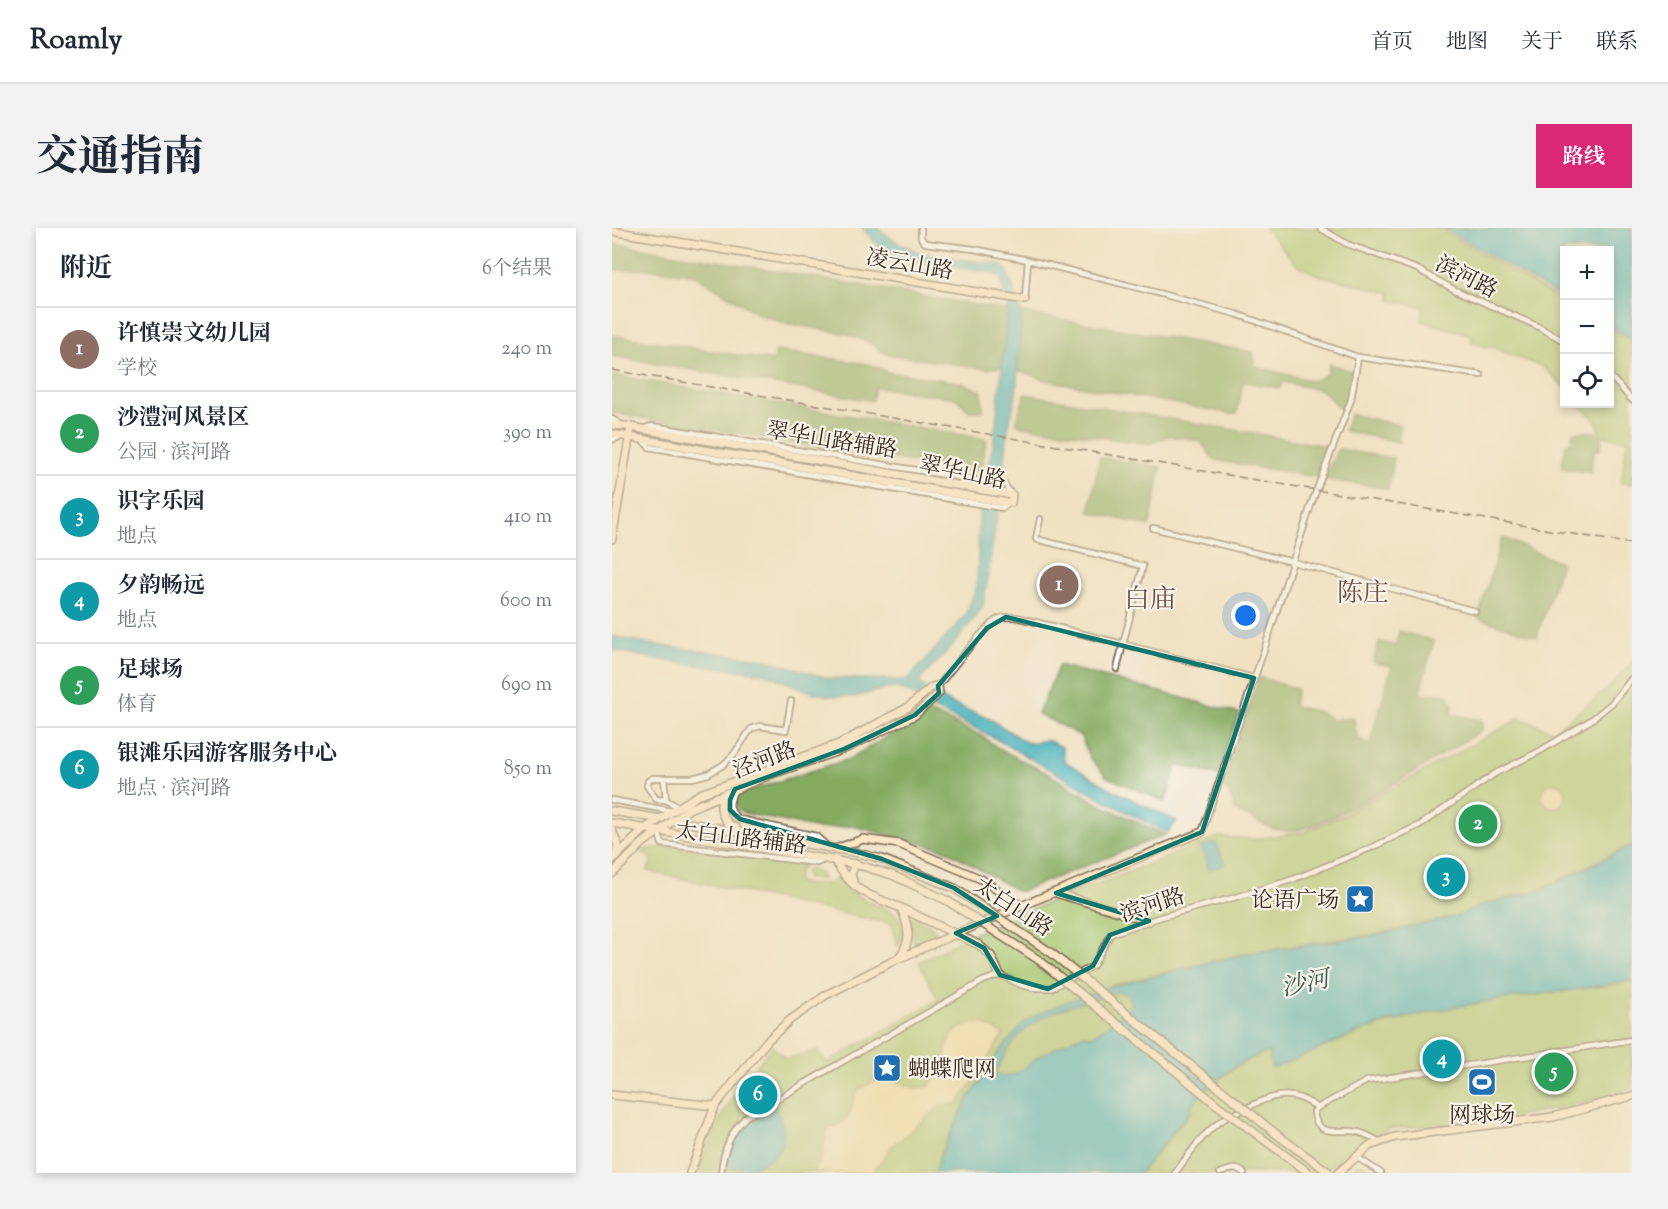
<!DOCTYPE html>
<html lang="zh">
<head>
<meta charset="utf-8">
<style>
  :root { --surface:#fff; --page:#f2f2f3; --text:#1f2937; --muted:#747a83; --line:#e0e1e3; --accent:#db2777 }
  body { margin:0; font-family:"Sorts Mill Goudy","Noto Serif SC",serif; background:var(--page); color:var(--text) }
  .controls { position:absolute; right:18px; top:18px; display:grid; overflow:hidden; border-radius:0px; box-shadow:0 3px 9px #0003 }
  .controls button { width:54px; height:54px; display:grid; place-items:center; padding:0; border:0; border-bottom:2px solid var(--line); background:var(--surface); color:var(--text); font:30px sans-serif }
  .you { position:absolute; left:634px; top:388px; width:21px; height:21px; margin:-15px; border:4px solid #fff; border-radius:50%; background:#1a73e8; box-shadow:0 0 0 9px #1a73e833 }
  .badge { display:grid; place-items:center; width:39px; height:39px; border-radius:50%; background:var(--accent); color:#fff; font-size:20px; font-weight:700 }
  .pin { position:absolute; translate:-50% -50%; border:3px solid #fff; box-shadow:0 2px 6px #0006 }
  .list { margin:0; padding:0; list-style:none }
  h2 { display:flex; justify-content:space-between; align-items:center; height:78px; margin:0; padding:0 24px; font-size:26px }
  h2 small { font-size:20px; font-weight:400; color:var(--muted) }
  .list li { display:grid; grid-template-columns:39px 1fr auto; gap:18px; align-items:center; box-sizing:border-box; height:84px; padding:0 24px; border-top:2px solid var(--line) }
  .list b { display:block; font-size:22px; white-space:nowrap }
  .list p { margin:0; font-size:20px; white-space:nowrap; color:var(--muted) }
  .list em { font-size:20px; font-style:normal; color:var(--muted) }
  .icon { flex:none; width:33px; height:33px; fill:none; stroke:currentColor; stroke-width:2; stroke-linecap:round; stroke-linejoin:round }
  .map { position:relative; flex:none; width:1020px; height:945px; overflow:hidden; border-radius:0px }
  header { display:flex; align-items:center; gap:36px; box-sizing:border-box; height:84px; padding:0 30px; background:var(--surface); border-bottom:2px solid var(--line) }
  header strong { font-size:28px }
  nav { display:flex; gap:33px; margin-inline-start:auto; font-size:21px }
  .intro { display:flex; align-items:center; justify-content:space-between; box-sizing:border-box; height:144px; padding:0 36px }
  h1 { margin:0; font-size:42px }
  .button { padding:15px 27px; border-radius:0px; background:var(--accent); color:#fff; font-size:21px; font-weight:700 }
  main { display:flex; gap:36px; padding:0 36px }
  aside { flex:1; background:var(--surface); border-radius:0px; box-shadow:0 3px 9px #0003 }
  .map>svg:first-child { display:block }
  .green { fill:#a5c46c; stroke:#707745; stroke-width:1.5 }
  .forest { fill:#84aa60; stroke:#606a3f; stroke-width:1.5 }
  .sand { fill:#eeda9e; stroke:#94825e; stroke-width:1.5 }
  .water { fill:#40afbb; stroke:#3e6c6c; stroke-width:1.5; fill-rule:evenodd }
  .lines { fill:none; stroke-linecap:round; stroke-linejoin:round }
  .street-casing { stroke:#7a6a58; stroke-width:8 }
  .secondary-casing { stroke:#7a6a58; stroke-width:10 }
  .street { stroke:#fff; stroke-width:4.5 }
  .secondary { stroke:#fde5c5; stroke-width:7 }
  .rail { stroke:#3b2a1e; stroke-width:1.5; stroke-dasharray:9 4.5; stroke-linecap:butt }
  .secondary-bridge-casing { stroke:#7a6a58; stroke-width:10; stroke-linecap:butt }
  .secondary-bridge { stroke:#fde5c5; stroke-width:7 }
  .marked { fill:none; stroke:#0f766e; stroke-width:4.5; stroke-linejoin:round }
  .labels { text-anchor:middle; stroke-width:4.5; stroke-linejoin:round; paint-order:stroke }
  .street-label { font-size:22px; fill:#3b2a1e; stroke:#f7f3e8 }
  .poi-label { font-size:22px; fill:#3b2a1e; stroke:#f7f3e8; text-anchor:end }
  .water-label { font-size:24px; font-style:italic; fill:#3d5955; stroke:#f7f3e8 }
  .quarter-label { font-size:26px; fill:#735249; stroke:#f7f3e8 }
</style>
</head>
<body>
<header>
<strong>Roamly</strong>
<nav><a>首页</a><a>地图</a><a>关于</a><a>联系</a></nav>
</header>
<div class="intro"><h1>交通指南</h1><a class="button">路线</a></div>
<main>
<aside>
<h2>附近<small>6个结果</small></h2>
<ul class="list">
<li><span class="badge" style="background:#8d6e63">1</span><div><b>许慎崇文幼儿园</b><p>学校</p></div><em>240 m</em></li>
<li><span class="badge" style="background:#2e9e5b">2</span><div><b>沙澧河风景区</b><p>公园 · 滨河路</p></div><em>390 m</em></li>
<li><span class="badge" style="background:#0f9aa8">3</span><div><b>识字乐园</b><p>地点</p></div><em>410 m</em></li>
<li><span class="badge" style="background:#0f9aa8">4</span><div><b>夕韵畅远</b><p>地点</p></div><em>600 m</em></li>
<li><span class="badge" style="background:#2e9e5b">5</span><div><b>足球场</b><p>体育</p></div><em>690 m</em></li>
<li><span class="badge" style="background:#0f9aa8">6</span><div><b>银滩乐园游客服务中心</b><p>地点 · 滨河路</p></div><em>850 m</em></li>
</ul>
</aside>
<div class="map">
<svg width="1020" height="945" viewBox="0 0 1020 945">
  <rect width="100%" height="100%" fill="#f7f3e8"/>
  <filter id="ink" filterUnits="userSpaceOnUse"><feTurbulence type="fractalNoise" baseFrequency=".0167" numOctaves="2"/><feDisplacementMap in="SourceGraphic" scale="12" xChannelSelector="R" yChannelSelector="G"/><feConvolveMatrix kernelMatrix="1 2 1 2 8 2 1 2 1" color-interpolation-filters="sRGB"/></filter>
  <filter id="wash" filterUnits="userSpaceOnUse"><feTurbulence type="fractalNoise" baseFrequency=".008" numOctaves="4" result="noise"/><feDisplacementMap in="SourceGraphic" scale="24" xChannelSelector="R" yChannelSelector="G"/><feGaussianBlur stdDeviation="1.35" result="paint"/><feColorMatrix in="noise" values="0 0 0 0 0 0 0 0 0 0 0 0 0 0 0 0 0 1.4 0 .05"/><feComposite in="paint" operator="in"/></filter>
  <g filter="url(#wash)">
    <rect width="100%" height="100%" fill="#f0e1c3"/>
    <g class="green">
      <path d="M653 0H826L952 74V159L931 139 882 120 859 115 860 107 810 93 812 79 778 72 779 65 706 47 686 38Z"/>
      <path d="M998 100 1020 113V256L1009 255 1015 212 987 207V197L968 176H998Z"/>
      <path d="M1020 434V616L929 661 877 675 844 688 765 706 634 725 494 759 431 784 413 794 385 826 354 874 328 926 323 945H86L97 911 121 869 160 818 174 831 205 823 215 835 326 772 307 734 359 707 408 686 606 609 642 611 692 604 732 587 908 490 941 503 997 460Z"/>
      <path d="M50 618 192 635 191 640H187L186 654 197 657 221 655 225 649C233 657 241 665 251 671 267 680 286 679 291 701 293 708 290 712 286 718L279 696 35 643 39 635 37 629 31 624 39 620H47Z"/>
      <path d="M199 640 204 645H209L210 651H195L193 644Z"/>
      <path d="M302 689 318 697 324 703 323 707 304 717 302 716 299 690Z"/>
      <path d="M1020 753V860L963 877 876 894 776 901 747 915 711 945H528L580 883V875C605 853 623 835 656 824L658 825 659 839H664C705 823 746 803 788 792 855 773 932 767 1001 757Z"/>
      <path d="M507 763 515 767 520 777 490 802 479 808 472 806 427 828 408 844 396 848 383 846C408 786 449 781 507 763Z"/>
      <path d="M745 937H751L764 945H738Z"/>
    </g>
    <g class="forest">
      <path d="M0 15 641 124 644 139 701 153 715 146 717 136 740 143 736 168 729 182 709 162 671 154 668 160 631 154 625 185 620 186 433 152C415 146 394 135 376 141L274 126 259 115 235 106 173 95 146 86 83 47 42 41 0 42Z"/>
      <path d="M0 107 162 133 164 123 257 136 276 144 347 154 370 163 371 183H357L344 170 263 159 260 173 0 128Z"/>
      <path d="M0 147 375 211 368 245 0 185Z"/>
      <path d="M413 166 716 218 705 249 602 232 588 213 558 208 537 216 410 198 404 195Z"/>
      <path d="M738 186 788 197 787 214 732 203Z"/>
      <path d="M961 204H984V209L990 210 988 222H982L978 245 949 240 954 216 959 215Z"/>
      <path d="M726 221 782 230 776 261 711 251Z"/>
      <path d="M488 229 549 239 538 298 477 284Z"/>
      <path d="M890 309 949 335 925 409 866 390Z"/>
      <path d="M787 403 822 413 808 463 812 466H835L841 476 840 486 870 492V502C834 524 710 606 674 603 656 602 639 589 623 582L616 563 610 559 647 449 685 461 681 478 708 484 720 492 742 490 745 508 757 518 780 438 761 435 767 413 783 418Z"/>
      <path d="M447 437 627 485 606 547 565 537 553 574 495 549 477 529 469 508 426 486Z"/>
      <path d="M317 484 370 508 386 520 433 544 489 577 553 607 407 664 334 622 241 598 207 601 132 585 126 582 123 572 127 566 237 531Z"/>
    </g>
    <g class="sand">
      <circle cx="942" cy="567" r="12"/>
      <path d="M361 795 372 796 392 806 346 876 330 877 279 919 260 945H202L210 927 214 902C240 894 237 884 246 862L268 850 278 851 302 860 316 859C321 852 326 846 329 838 340 814 330 806 361 795Z"/>
    </g>
    <g class="water">
      <path d="M250 0H267C297 31 347 30 387 36L395 42 410 86 404 167 396 202 392 242 371 379 342 416 309 451 308 456 338 475 378 491 410 512 417 515 435 512 450 519 452 533 501 562 565 593 555 605 490 571 375 506 322 481 298 465 285 460 272 461 243 469 216 468 199 464 154 446 46 432 0 422V408L44 417 152 431 216 450 295 452 353 388 365 358 367 285 382 211 396 83 389 53 387 48 381 45 292 32 269 21Z"/>
      <path d="M831 0H1020V111L998 97V22H952V71Z"/>
      <path d="M604 614 613 637 596 642 594 628 587 620Z"/>
      <path d="M1020 618V752L1002 756C931 766 858 773 788 791 745 801 705 823 664 839H659L658 825 656 824C623 834 604 852 580 875L579 882 528 945H323L329 926 354 875 386 826 413 794 431 784 459 772 495 760 583 738 634 726 766 707 845 688 878 675 930 662ZM506 763 515 767 520 777 490 802 479 808 472 806 427 828 408 844 396 848 383 846C407 786 450 781 506 763Z"/>
      <path d="M163 877C166 886 172 895 172 905 171 933 139 945 115 939L122 911 133 895Z"/>
    </g>
  </g>
  <g filter="url(#ink)">
    <g class="lines">
      <g class="street-casing">
        <g id="street">
          <path d="M309 0V10L313 15 362 21 416 32 523 59 624 86 746 129 869 147"/>
          <path d="M708 0 735 16 805 41 843 62 923 97 952 113"/>
          <path d="M413 72 416 32"/>
          <path d="M998 148 1020 172"/>
          <path d="M0 191 10 197"/>
          <path d="M33 200 41 198 393 257 400 267"/>
          <path d="M29 211 37 219 390 280 397 275"/>
          <path d="M0 212 11 208"/>
          <path d="M428 291 424 311 531 338 511 416 642 450"/>
          <path d="M541 300 681 334 863 383"/>
          <path d="M326 458C338 443 372 399 386 391 391 388 398 389 404 389L511 416 505 441"/>
          <path d="M52 550 54 572"/>
          <path d="M123 561C117 573 115 584 128 591L204 608 216 619"/>
          <path d="M0 572 60 583"/>
          <path d="M66 579 54 572 44 571 35 558 36 553 41 550H80L96 546 111 537 122 526 139 501 148 498 174 502 179 473"/>
          <path d="M46 602 50 616 205 635 212 632"/>
          <path d="M590 604 653 419 700 274 739 172 746 129"/>
          <path d="M768 914C759 909 751 904 740 903 724 902 704 909 702 884L705 880 755 853 1020 812"/>
          <path d="M743 928 769 945"/>
          <path d="M109 945C111 924 118 904 134 889L371 753 388 747 409 757 423 760H440L481 738 498 707 504 704 549 689 621 670 682 651 761 619 786 607 808 597 884 545 928 523 979 492 1000 475 1020 450"/>
          <path d="M563 945C576 928 589 908 606 895 612 890 620 887 627 884 654 869 679 858 705 880"/>
          <path d="M608 945C616 942 624 938 632 945"/>
        </g>
      </g>
      <g class="secondary-casing">
        <g id="secondary">
          <path d="M0 3 413 72"/>
          <path d="M0 197 13 198 400 267 399 275 391 274 0 206"/>
          <path d="M0 311 18 205"/>
          <path d="M112 566C105 579 110 594 124 600"/>
          <path d="M0 583 49 591"/>
          <path d="M60 592 246 625 270 631 342 660"/>
          <path d="M0 595 243 636 280 647 334 672"/>
          <path d="M0 602 6 617 3 628"/>
          <path d="M226 620 251 611 287 616 369 651 409 678"/>
          <path d="M0 632 34 600 88 566 227 516 295 480 320 459 326 458 327 465 303 487 232 521 160 546 77 581 31 615 0 646"/>
          <path d="M242 657 239 646 243 636"/>
          <path d="M444 665 537 693"/>
          <path d="M289 680 367 717 379 728 388 747"/>
          <path d="M288 730 409 678 590 604"/>
          <path d="M0 867 103 878"/>
          <path d="M78 945 103 878 155 813 178 792 214 767 285 731C301 715 297 699 289 680 257 667 240 664 222 631"/>
          <path d="M726 945 757 918 783 909 941 889 1020 868"/>
        </g>
      </g>
      <use href="#street" class="street"/>
      <use href="#secondary" class="secondary"/>
      <path class="rail" d="M0 142 1020 316"/>
      <g class="secondary-bridge-casing">
        <g id="secondary-bridge">
          <path d="M342 660 438 724 668 909 718 945"/>
          <path d="M334 672 427 732 604 876 697 945"/>
        </g>
      </g>
      <use href="#secondary-bridge" class="secondary-bridge"/>
    </g>
  </g>
  <path d="M0 0H1020V945H0ZM394 389 642 450 590 604 444 665 537 693 498 707 481 738 436 761 388 747 372 720 344 705 385 688 342 660 270 631 128 591 118 582V572L123 561 232 521 303 487 327 465 326 458 375 400Z" fill="#f0e1c3" fill-opacity=".55" fill-rule="evenodd"/>
  <path class="marked" d="M394 389 642 450 590 604 444 665 537 693 498 707 481 738 436 761 388 747 372 720 344 705 385 688 342 660 270 631 128 591 118 582V572L123 561 232 521 303 487 327 465 326 458 375 400Z"/>
  <defs>
    <g id="sight-square" transform="scale(1.5)"><rect x="-9" y="-9" width="18" height="18" rx="4" fill="#1f6fb2" stroke="#f7f3e8"/><path d="M0-6L1.8-2.2L6-1.7L2.9 1.2L3.7 5.4L0 3.3L-3.7 5.4L-2.9 1.2L-6-1.7L-1.8-2.2Z" fill="#fff"/></g>
    <g id="stadium-square" transform="scale(1.5)"><rect x="-9" y="-9" width="18" height="18" rx="4" fill="#1f6fb2" stroke="#f7f3e8"/><path d="M0-5a6.5 5 0 1 0 0 10a6.5 5 0 1 0 0-10ZM-3.5-1.8h7v3.6h-7Z" fill="#fff"/></g>
  </defs>
  <g fill-rule="evenodd">
    <use href="#sight-square" x="748" y="671"/>
    <use href="#sight-square" x="275" y="840"/>
    <use href="#stadium-square" x="870" y="854"/>
  </g>
  <g class="labels">
    <g class="street-label">
      <text transform="translate(298 35) rotate(10)" y="8">凌云山路</text>
      <text transform="translate(855 48) rotate(27)" y="8">滨河路</text>
      <text transform="translate(220 211) rotate(9)" y="8">翠华山路辅路</text>
      <text transform="translate(351 243) rotate(12)" y="8">翠华山路</text>
      <text transform="translate(152 531) rotate(-21)" y="8">泾河路</text>
      <text transform="translate(129 609) rotate(7)" y="8">太白山路辅路</text>
      <text transform="translate(540 676) rotate(-18)" y="8">滨河路</text>
      <text transform="translate(402 678) rotate(33)" y="8">太白山路</text>
    </g>
    <g class="poi-label">
      <text x="727" y="679">论语广场</text>
      <text x="296" y="848" text-anchor="start">蝴蝶爬网</text>
      <text x="870" y="894" text-anchor="middle">网球场</text>
    </g>
    <g class="water-label">
      <text transform="translate(693 755) rotate(-12)" y="8">沙河</text>
    </g>
    <g class="quarter-label">
      <text x="751" y="373">陈庄</text>
      <text x="538" y="379">白庙</text>
    </g>
  </g>
</svg>
<div class="controls">
<button>+</button>
<button>−</button>
<button><svg class="icon" aria-label="locate" viewBox="0 0 24 24"><circle cx="12" cy="12" r="6"/><path d="M12 2v4M12 18v4M2 12h4M18 12h4"/></svg></button>
</div>
<div class="you"></div>
<div class="pin badge" style="left:447px;top:357px;background:#8d6e63">1</div>
<div class="pin badge" style="left:866px;top:596px;background:#2e9e5b">2</div>
<div class="pin badge" style="left:834px;top:649px;background:#0f9aa8">3</div>
<div class="pin badge" style="left:830px;top:831px;background:#0f9aa8">4</div>
<div class="pin badge" style="left:942px;top:844px;background:#2e9e5b">5</div>
<div class="pin badge" style="left:146px;top:867px;background:#0f9aa8">6</div>
</div>
</main>
</body>
</html>
